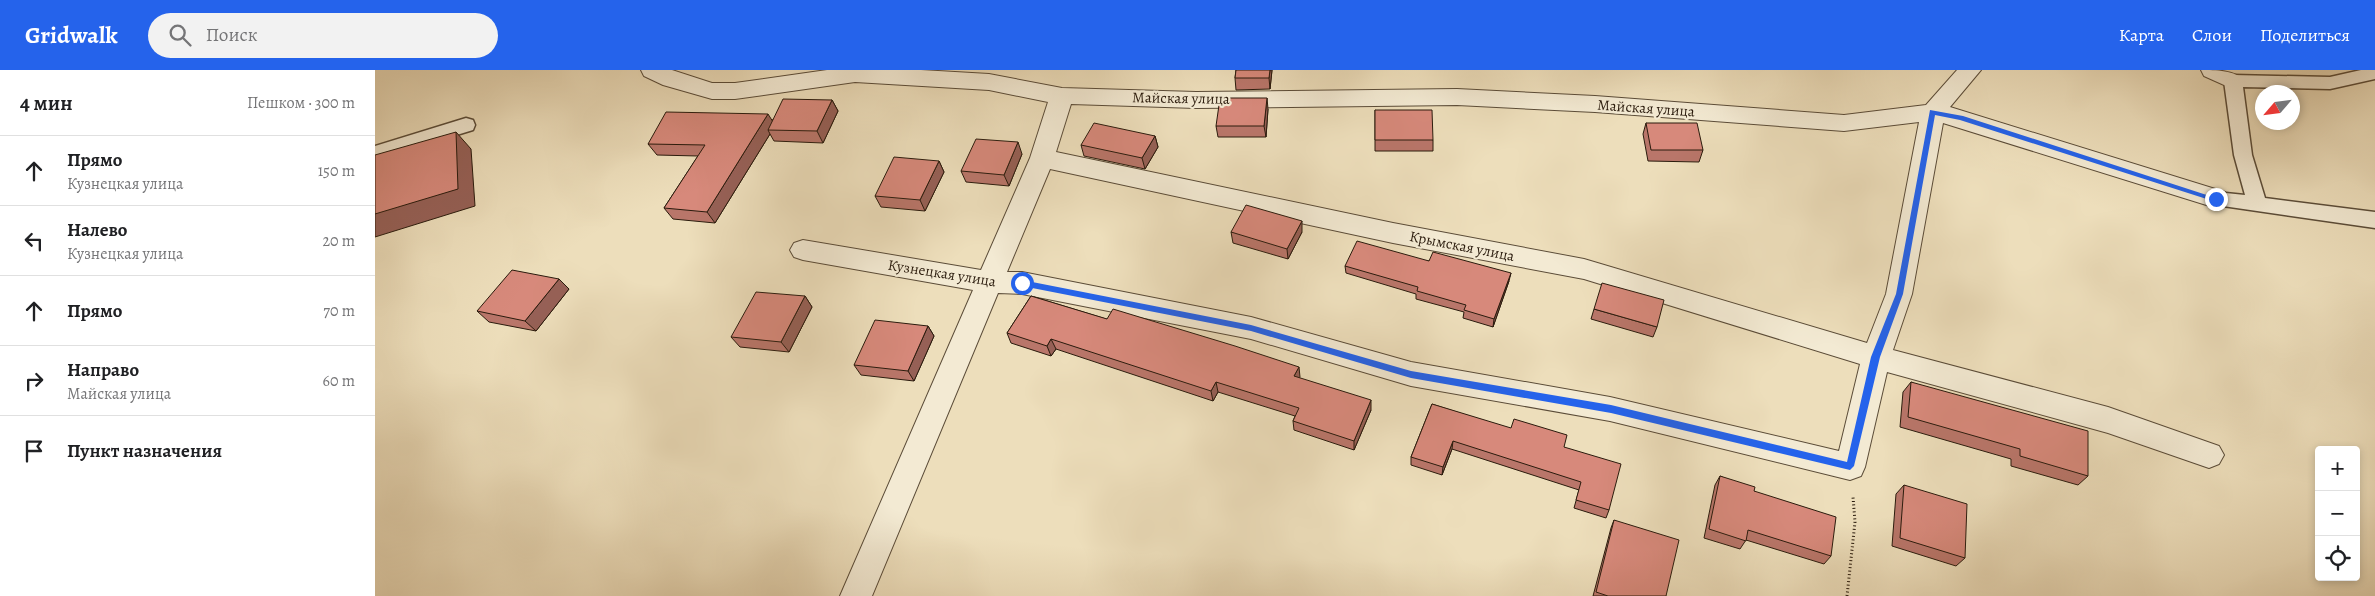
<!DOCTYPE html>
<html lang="ru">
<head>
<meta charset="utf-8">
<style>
  :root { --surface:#fff; --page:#f2f2f2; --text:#202124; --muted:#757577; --line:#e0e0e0; --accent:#2563eb }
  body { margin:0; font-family:Alegreya,serif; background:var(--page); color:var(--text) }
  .controls { position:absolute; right:15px; bottom:15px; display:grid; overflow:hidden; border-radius:5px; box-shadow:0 2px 8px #0003 }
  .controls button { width:45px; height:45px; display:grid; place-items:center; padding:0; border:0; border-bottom:1px solid var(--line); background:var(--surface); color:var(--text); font:25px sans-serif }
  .compass { position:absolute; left:1880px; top:15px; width:45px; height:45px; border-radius:50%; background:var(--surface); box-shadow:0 2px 8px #0003; rotate:242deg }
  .stop { position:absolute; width:15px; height:15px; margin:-11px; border:4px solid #2563eb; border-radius:50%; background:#fff }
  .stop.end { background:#2563eb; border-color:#fff; box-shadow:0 1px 5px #0008 }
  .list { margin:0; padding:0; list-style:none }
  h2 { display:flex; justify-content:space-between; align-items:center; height:65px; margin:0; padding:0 20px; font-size:21px }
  h2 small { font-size:16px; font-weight:400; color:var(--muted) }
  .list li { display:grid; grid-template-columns:32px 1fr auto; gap:15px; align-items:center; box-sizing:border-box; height:70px; padding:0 20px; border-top:1px solid var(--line) }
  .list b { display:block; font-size:19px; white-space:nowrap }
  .list p { margin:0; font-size:16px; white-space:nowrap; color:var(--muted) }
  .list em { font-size:16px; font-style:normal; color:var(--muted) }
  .icon { flex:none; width:28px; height:28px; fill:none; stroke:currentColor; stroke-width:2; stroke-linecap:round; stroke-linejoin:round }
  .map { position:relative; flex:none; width:2000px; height:526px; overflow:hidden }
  header { display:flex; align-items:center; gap:30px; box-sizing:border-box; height:70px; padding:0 25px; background:var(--accent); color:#fff }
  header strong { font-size:24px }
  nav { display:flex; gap:28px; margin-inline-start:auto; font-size:18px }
  .search { width:350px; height:45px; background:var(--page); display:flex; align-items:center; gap:12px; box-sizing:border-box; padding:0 18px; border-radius:28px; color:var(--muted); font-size:19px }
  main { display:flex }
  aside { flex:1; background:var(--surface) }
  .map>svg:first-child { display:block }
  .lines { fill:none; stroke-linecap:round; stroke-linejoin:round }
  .lane-casing { stroke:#5b4c38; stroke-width:3 }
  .street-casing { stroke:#5b4c38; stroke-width:2 }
  .path { stroke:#2a1b0d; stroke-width:3; stroke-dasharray:1 2.5; stroke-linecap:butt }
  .lane { fill:#f3ead3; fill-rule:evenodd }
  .street { fill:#f3ead3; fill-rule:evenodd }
  .wall { fill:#b9766a; stroke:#2a1b0d }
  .shaded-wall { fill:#966056; stroke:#2a1b0d }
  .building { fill:#d7897b; stroke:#2a1b0d }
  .route { fill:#2563eb }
  .labels { text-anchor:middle; stroke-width:4.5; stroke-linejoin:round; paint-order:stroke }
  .street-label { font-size:15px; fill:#2a1b0d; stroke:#f3ead3 }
</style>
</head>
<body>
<header>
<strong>Gridwalk</strong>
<div class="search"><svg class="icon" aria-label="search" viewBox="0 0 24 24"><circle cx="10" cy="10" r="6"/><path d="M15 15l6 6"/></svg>Поиск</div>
<nav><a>Карта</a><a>Слои</a><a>Поделиться</a></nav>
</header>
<main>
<aside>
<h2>4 мин<small>Пешком · 300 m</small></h2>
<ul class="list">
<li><svg class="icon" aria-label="ahead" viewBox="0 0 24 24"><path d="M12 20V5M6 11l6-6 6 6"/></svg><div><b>Прямо</b><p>Кузнецкая улица</p></div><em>150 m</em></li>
<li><svg class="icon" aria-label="left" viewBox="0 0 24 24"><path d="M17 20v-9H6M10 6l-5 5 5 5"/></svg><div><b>Налево</b><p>Кузнецкая улица</p></div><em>20 m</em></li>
<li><svg class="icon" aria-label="ahead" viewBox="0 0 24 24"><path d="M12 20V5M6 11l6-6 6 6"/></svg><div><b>Прямо</b></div><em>70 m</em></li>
<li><svg class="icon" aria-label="right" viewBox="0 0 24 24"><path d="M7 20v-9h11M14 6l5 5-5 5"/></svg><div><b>Направо</b><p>Майская улица</p></div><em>60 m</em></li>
<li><svg class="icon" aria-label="arrive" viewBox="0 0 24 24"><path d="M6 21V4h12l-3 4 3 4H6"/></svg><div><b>Пункт назначения</b></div></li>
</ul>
</aside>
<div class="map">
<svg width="2000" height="526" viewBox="0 0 2000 526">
  <rect width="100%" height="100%" fill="#eddebb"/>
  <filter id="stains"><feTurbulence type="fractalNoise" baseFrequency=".004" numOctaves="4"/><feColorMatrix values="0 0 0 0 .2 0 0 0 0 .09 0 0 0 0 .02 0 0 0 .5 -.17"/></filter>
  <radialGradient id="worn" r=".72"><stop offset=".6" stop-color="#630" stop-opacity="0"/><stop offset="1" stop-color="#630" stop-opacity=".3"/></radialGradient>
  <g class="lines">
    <g class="lane-casing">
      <g id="lane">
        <path d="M1986 0H2000V9L1955 19 1868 17 1877 85 1890 128 2000 142V158L1834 134 1831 129 1834 124 1841 122 1870 125 1859 85 1849 11 1852 7 1858 5 1955 7Z"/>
        <path d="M91 48 98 50 100 55 98 60 0 90V76Z"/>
      </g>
    </g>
    <g class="street-casing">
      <g id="street">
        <path d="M266 0H297L337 13H360L452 0H546L614 4 687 18 821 22 1082 19 1220 26 1469 45 1551 35 1582 0H1606L1575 37 1850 122 1854 129 1850 136 1841 138 1568 53 1537 224 1518 280 1733 337 1844 376 1849 385 1844 394 1834 398 1733 363 1512 302 1490 397 1486 406 1475 410 1235 351 1036 316 876 269 647 224 623 223 497 526H465L598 220 428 190 419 187 415 180 419 173 428 170 606 200 655 88 673 32 614 20 480 12 360 29H337L288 15 269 6ZM696 34 821 38 1082 35 1220 42 1469 61 1544 52 1511 224 1492 273 1209 189 1018 153 681 82ZM675 99 1018 173 1209 209 1485 294 1464 381 1235 327 1036 292 876 247 647 202H632Z"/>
        <path d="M1826 0C1841 0 1860 0 1870 11L1866 17 1858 19 1829 6Z"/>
      </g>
    </g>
    <path class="path" d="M1472 526 1480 452 1478 427"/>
    <use href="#lane" class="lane"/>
    <use href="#street" class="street"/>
  </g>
  <g class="wall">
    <path d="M861 0H897L895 19 861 20 860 8Z"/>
    <path d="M457 30 463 41 448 73 399 71 395 64 340 153 298 149 289 138 323 86 282 85 273 74 397 50Z"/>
    <path d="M893 39 891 67H843L841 56Z"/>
    <path d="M1000 40 1058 70V81H1000Z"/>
    <path d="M1271 53 1328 80 1324 92 1273 91 1268 64Z"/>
    <path d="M780 66 783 77 770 99 709 86 706 75Z"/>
    <path d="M647 84 634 116 591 112 586 101Z"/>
    <path d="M564 91 569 102 550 141 506 137 500 126Z"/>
    <path d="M856 162H927L913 189 858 173Z"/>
    <path d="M1054 191 1134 211 1118 257 1088 248 1089 242 1041 229V224L971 203 970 196Z"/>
    <path d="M184 209 194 219 161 261 114 252 102 241Z"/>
    <path d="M430 226 437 237 414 282 365 277 356 267Z"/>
    <path d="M656 226 924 308 996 340 979 380 919 360 918 351 920 346 843 322 838 331 681 279 676 286 636 273 632 263Z"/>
    <path d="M1219 239 1282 257 1278 267 1216 249Z"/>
    <path d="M553 256 559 266 539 311 486 305 479 295Z"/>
    <path d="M1536 312 1713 406 1703 415 1636 396V389L1525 357 1528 322Z"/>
    <path d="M1057 334 1189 377 1234 440 1231 448 1199 438 1204 420 1077 379 1067 405 1036 395V387Z"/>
    <path d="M1345 406 1379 421 1456 486 1449 494 1371 470 1365 479 1329 468 1340 415Z"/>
    <path d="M1529 415 1590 488 1581 496 1517 476 1521 424Z"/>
    <path d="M1239 450 1291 526H1218L1236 458Z"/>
  </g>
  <g class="shaded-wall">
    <path d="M895 0H897L895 19 894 8Z"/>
    <path d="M892 28 893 39 891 67 889 56Z"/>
    <path d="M457 30 463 41 448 73 442 61Z"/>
    <path d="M393 44 400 55 393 60 395 64 340 153 332 142Z"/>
    <path d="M81 62 96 79 100 136 0 167V144Z"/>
    <path d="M780 66 783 77 770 99 767 88Z"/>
    <path d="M643 72 647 84 634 116 629 105Z"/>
    <path d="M564 91 569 102 550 141 545 130Z"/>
    <path d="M927 151V162L913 189 912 179Z"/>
    <path d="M1136 203 1134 211 1118 257 1119 249Z"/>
    <path d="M184 209 194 219 161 261 150 251Z"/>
    <path d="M430 226 437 237 414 282 406 272Z"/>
    <path d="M553 256 559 266 539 311 533 301Z"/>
    <path d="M676 269 681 279 676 286 672 276Z"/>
    <path d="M924 297 925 307 920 316 919 306Z"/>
    <path d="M841 312 843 322 838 331 836 321Z"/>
    <path d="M996 330V340L979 380V371Z"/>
    <path d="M1078 371 1077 379 1067 405 1068 397Z"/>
  </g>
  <g class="building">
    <path d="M861 0H895L894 8H860Z"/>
    <path d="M845 28H892L889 56H841Z"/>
    <path d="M408 29 457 30 442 61 393 60Z"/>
    <path d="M1000 40H1057L1058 70H1000Z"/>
    <path d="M291 42 393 44 332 142 289 138 330 75 273 74Z"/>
    <path d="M719 53 780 66 767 88 706 75Z"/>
    <path d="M1271 53H1322L1328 80H1276Z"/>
    <path d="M81 62 83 119 0 144V85Z"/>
    <path d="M601 69 643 72 629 105 586 101Z"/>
    <path d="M519 87 564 91 545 130 500 126Z"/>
    <path d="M871 135 927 151 912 179 856 162Z"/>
    <path d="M982 171 1054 191 1058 182 1136 203 1119 249 1089 240 1091 235 1042 221 1043 217 970 196Z"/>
    <path d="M137 200 184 209 150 251 102 241Z"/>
    <path d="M1227 213 1289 230 1282 257 1219 239Z"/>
    <path d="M381 222 430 226 406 272 356 267Z"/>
    <path d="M656 226 732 249 738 239 860 276 924 297 919 306 996 330 979 371 918 351 924 338 841 312 836 321 676 269 672 276 632 263Z"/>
    <path d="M500 250 553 256 533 301 479 295Z"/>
    <path d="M1536 312 1713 361V406L1645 386V379L1533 347Z"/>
    <path d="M1057 334 1136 358 1139 349 1192 365 1189 377 1246 394 1234 440 1201 430 1206 412 1078 371 1068 397 1036 387Z"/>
    <path d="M1345 406 1380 417 1379 421 1461 447 1456 486 1373 460 1371 471 1334 459Z"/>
    <path d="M1529 415 1592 434 1590 488 1525 468Z"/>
    <path d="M1239 450 1304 470 1291 526H1233L1221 522Z"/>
  </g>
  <path class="route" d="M1555 40 1588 46 1844 129 1841 132 1585 50 1560 45 1528 224 1505 287 1479 396 1475 400 1236 343 1036 308 876 261 647 216 643 213 647 210 876 255 1036 301 1236 335 1472 392 1496 287 1521 224Z"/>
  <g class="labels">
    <g class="street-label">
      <text transform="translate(806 28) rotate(1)" y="5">Майская улица</text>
      <text transform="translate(1271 38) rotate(4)" y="5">Майская улица</text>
      <text transform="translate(1087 176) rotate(11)" y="5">Крымская улица</text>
      <text transform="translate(567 203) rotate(9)" y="5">Кузнецкая улица</text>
    </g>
  </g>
  <rect width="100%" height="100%" filter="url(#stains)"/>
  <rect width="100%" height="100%" fill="url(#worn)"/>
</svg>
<div class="controls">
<button>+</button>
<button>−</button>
<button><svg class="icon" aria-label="locate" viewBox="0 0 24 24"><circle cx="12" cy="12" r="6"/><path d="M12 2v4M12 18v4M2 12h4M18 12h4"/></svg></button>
</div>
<svg class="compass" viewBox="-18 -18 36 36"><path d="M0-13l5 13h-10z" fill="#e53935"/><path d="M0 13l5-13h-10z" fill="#757577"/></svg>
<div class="stop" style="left:647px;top:213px"></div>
<div class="stop end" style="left:1841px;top:129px"></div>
</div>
</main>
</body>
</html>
